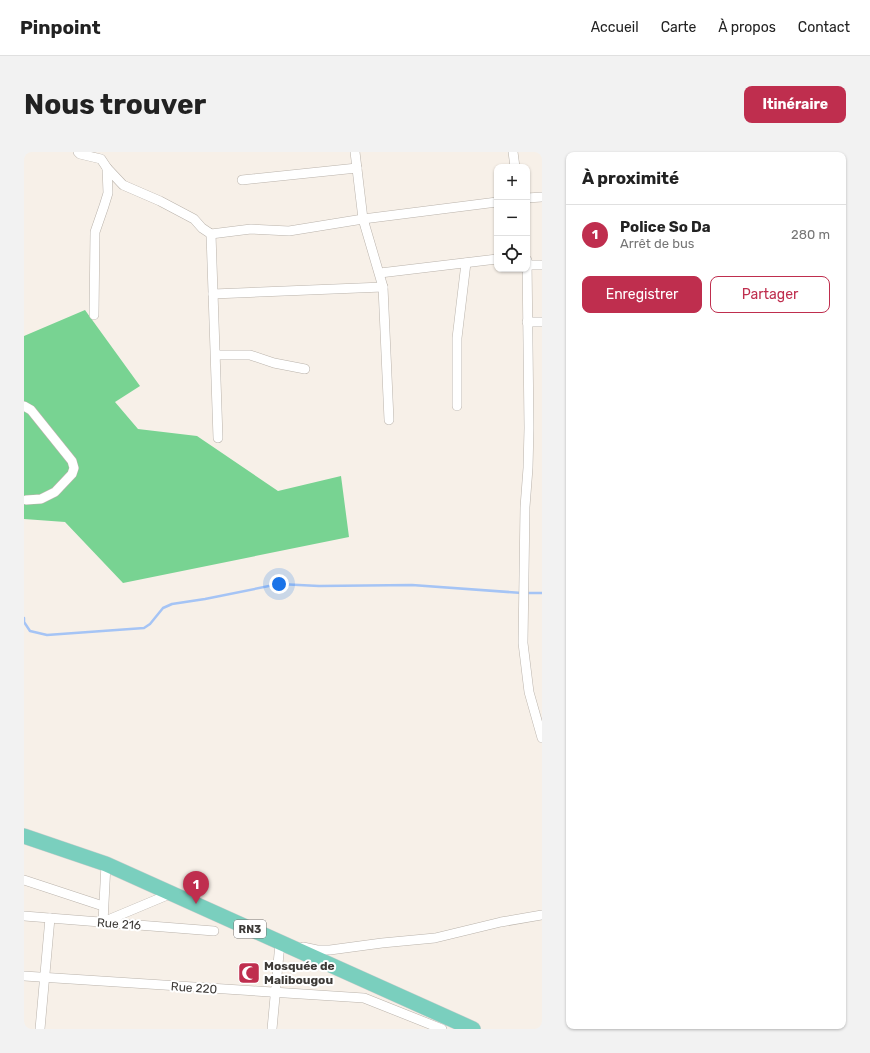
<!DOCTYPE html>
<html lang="fr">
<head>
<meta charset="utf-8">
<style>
  :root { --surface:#fff; --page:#f2f2f2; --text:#222; --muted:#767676; --line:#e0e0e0; --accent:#bf2e4e }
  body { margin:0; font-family:Rubik,sans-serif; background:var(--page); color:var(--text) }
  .controls { position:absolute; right:12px; top:12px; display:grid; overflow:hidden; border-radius:8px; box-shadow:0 1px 3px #0004 }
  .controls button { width:36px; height:36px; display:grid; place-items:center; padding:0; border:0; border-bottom:1px solid var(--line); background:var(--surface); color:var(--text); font:20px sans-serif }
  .you { position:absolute; left:255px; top:432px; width:14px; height:14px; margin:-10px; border:3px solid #fff; border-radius:50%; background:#1a73e8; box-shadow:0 0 0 6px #1a73e833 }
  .badge { display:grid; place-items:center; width:26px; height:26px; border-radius:50%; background:var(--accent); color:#fff; font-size:13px; font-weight:700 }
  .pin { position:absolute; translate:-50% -33px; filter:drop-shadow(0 1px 2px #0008) }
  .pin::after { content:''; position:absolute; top:21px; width:14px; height:12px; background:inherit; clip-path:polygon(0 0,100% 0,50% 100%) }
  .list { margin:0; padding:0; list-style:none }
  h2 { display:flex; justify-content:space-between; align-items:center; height:52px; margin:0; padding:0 16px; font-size:17px }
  h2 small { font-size:13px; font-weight:400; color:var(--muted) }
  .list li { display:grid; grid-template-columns:26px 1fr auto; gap:12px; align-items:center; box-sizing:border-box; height:60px; padding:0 16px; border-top:1px solid var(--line) }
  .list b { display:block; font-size:15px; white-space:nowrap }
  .list p { margin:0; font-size:13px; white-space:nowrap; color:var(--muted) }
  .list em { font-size:13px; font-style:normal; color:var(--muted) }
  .actions { display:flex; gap:8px; padding:12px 16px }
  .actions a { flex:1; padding:9px 0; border:1px solid var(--accent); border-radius:8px; text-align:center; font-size:14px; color:var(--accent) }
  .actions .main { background:var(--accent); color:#fff }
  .icon { flex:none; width:22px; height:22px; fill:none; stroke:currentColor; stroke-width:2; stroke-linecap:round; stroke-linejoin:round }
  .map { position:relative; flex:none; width:518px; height:877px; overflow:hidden; border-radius:8px }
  header { display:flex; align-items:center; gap:24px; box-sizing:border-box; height:56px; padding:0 20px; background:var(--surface); border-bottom:1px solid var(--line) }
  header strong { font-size:19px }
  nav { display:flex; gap:22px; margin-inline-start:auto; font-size:14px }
  .intro { display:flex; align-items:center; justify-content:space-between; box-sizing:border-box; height:96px; padding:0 24px }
  h1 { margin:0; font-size:28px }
  .button { padding:10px 18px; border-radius:8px; background:var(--accent); color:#fff; font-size:14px; font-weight:700 }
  main { display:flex; gap:24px; padding:0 24px }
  aside { flex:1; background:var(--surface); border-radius:8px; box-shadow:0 1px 3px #0004 }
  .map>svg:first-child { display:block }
  .forest { fill:#78d392 }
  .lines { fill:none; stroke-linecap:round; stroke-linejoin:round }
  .stream { stroke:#a5c4f5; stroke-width:2.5 }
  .minor-casing { stroke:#bab3ab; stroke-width:10 }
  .trunk-casing { stroke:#d0d0cf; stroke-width:16 }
  .minor { stroke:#fff; stroke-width:9 }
  .trunk { stroke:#7acfbe; stroke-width:15 }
  .labels { text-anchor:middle; stroke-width:4; stroke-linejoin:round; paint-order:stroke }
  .shield { fill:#fff; stroke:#777573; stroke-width:1 }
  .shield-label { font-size:11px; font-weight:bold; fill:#3d3a37 }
  .street-label { font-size:12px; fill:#3d3a37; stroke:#fff }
  .poi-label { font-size:12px; font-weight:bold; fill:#3d3a37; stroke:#fff; text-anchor:start }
</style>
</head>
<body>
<header>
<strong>Pinpoint</strong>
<nav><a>Accueil</a><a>Carte</a><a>À propos</a><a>Contact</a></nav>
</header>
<div class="intro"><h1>Nous trouver</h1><a class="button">Itinéraire</a></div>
<main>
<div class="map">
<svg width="518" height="877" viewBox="0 0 518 877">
  <rect width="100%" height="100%" fill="#f7f0e8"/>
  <path class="forest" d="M61 158 116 234 91 250 114 277 173 284 254 339 317 324 325 385 99 431 41 370 0 367V184Z"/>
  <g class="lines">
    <g class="stream">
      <path d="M503 441H518"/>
      <path d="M0 466V470L6 479 23 483 120 476 126 472 139 456 148 452 181 447 255 432 295 434 388 433 498 441"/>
    </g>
    <g class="minor-casing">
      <g id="minor">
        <path d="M54 0 56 2 77 7 83 16 99 33 136 49 170 67 178 76 187 82 227 77 265 79 339 67 473 50"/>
        <path d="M331 0 339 67 359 135 365 268"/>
        <path d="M489 0 491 15"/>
        <path d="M218 28 333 16"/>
        <path d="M503 46 518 45"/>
        <path d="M187 82 194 286"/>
        <path d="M503 108 505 276 504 316 501 355 499 491 505 540 518 586"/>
        <path d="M504 113H518"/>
        <path d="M356 121 473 107"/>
        <path d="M189 142 359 135"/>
        <path d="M70 163 71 80 80 54 84 41 83 16"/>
        <path d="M503 170H518"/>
        <path d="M192 203H226L250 211 281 217"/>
        <path d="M0 254 7 258 48 309 50 316 48 322 31 340 17 347 2 348"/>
        <path d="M433 254V186L442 111"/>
        <path d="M82 712 79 770 146 742"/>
        <path d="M0 728 79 754"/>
        <path d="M0 764 190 779"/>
        <path d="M279 795 293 798H306L358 791 411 786 477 770 518 763"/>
        <path d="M0 824 340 846 418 877"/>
        <path d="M16 877 26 766"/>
        <path d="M248 877 256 791H260"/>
      </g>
    </g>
    <g class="trunk-casing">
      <path id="trunk" d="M0 684 82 712 449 877"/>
    </g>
    <use href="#minor" class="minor"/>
    <use href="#trunk" class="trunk"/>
  </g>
  <defs>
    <g id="mosque-square" transform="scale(1.15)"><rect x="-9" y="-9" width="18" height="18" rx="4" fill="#bf2e4e" stroke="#fff"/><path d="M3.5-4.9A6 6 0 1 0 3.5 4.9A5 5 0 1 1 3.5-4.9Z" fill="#fff"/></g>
  </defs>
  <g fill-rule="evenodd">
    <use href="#mosque-square" x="225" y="821"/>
  </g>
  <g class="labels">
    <rect class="shield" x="210" y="768" width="32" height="18" rx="3"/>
    <g class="shield-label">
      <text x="226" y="781">RN3</text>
    </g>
    <g class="street-label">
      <text transform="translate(95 772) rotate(4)" y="4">Rue 216</text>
      <text transform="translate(170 836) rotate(4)" y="4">Rue 220</text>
    </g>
    <g class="poi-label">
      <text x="240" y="818">Mosquée de<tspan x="240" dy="14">Malibougou</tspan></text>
    </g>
  </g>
</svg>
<div class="controls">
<button>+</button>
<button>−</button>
<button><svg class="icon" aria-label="locate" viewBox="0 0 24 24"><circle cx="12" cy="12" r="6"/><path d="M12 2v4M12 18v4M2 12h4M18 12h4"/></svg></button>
</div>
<div class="you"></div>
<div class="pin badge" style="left:172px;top:752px">1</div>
</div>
<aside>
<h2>À proximité<small></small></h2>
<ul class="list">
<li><span class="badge">1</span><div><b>Police So Da</b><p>Arrêt de bus</p></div><em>280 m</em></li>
</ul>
<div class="actions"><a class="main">Enregistrer</a><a>Partager</a></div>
</aside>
</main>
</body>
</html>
